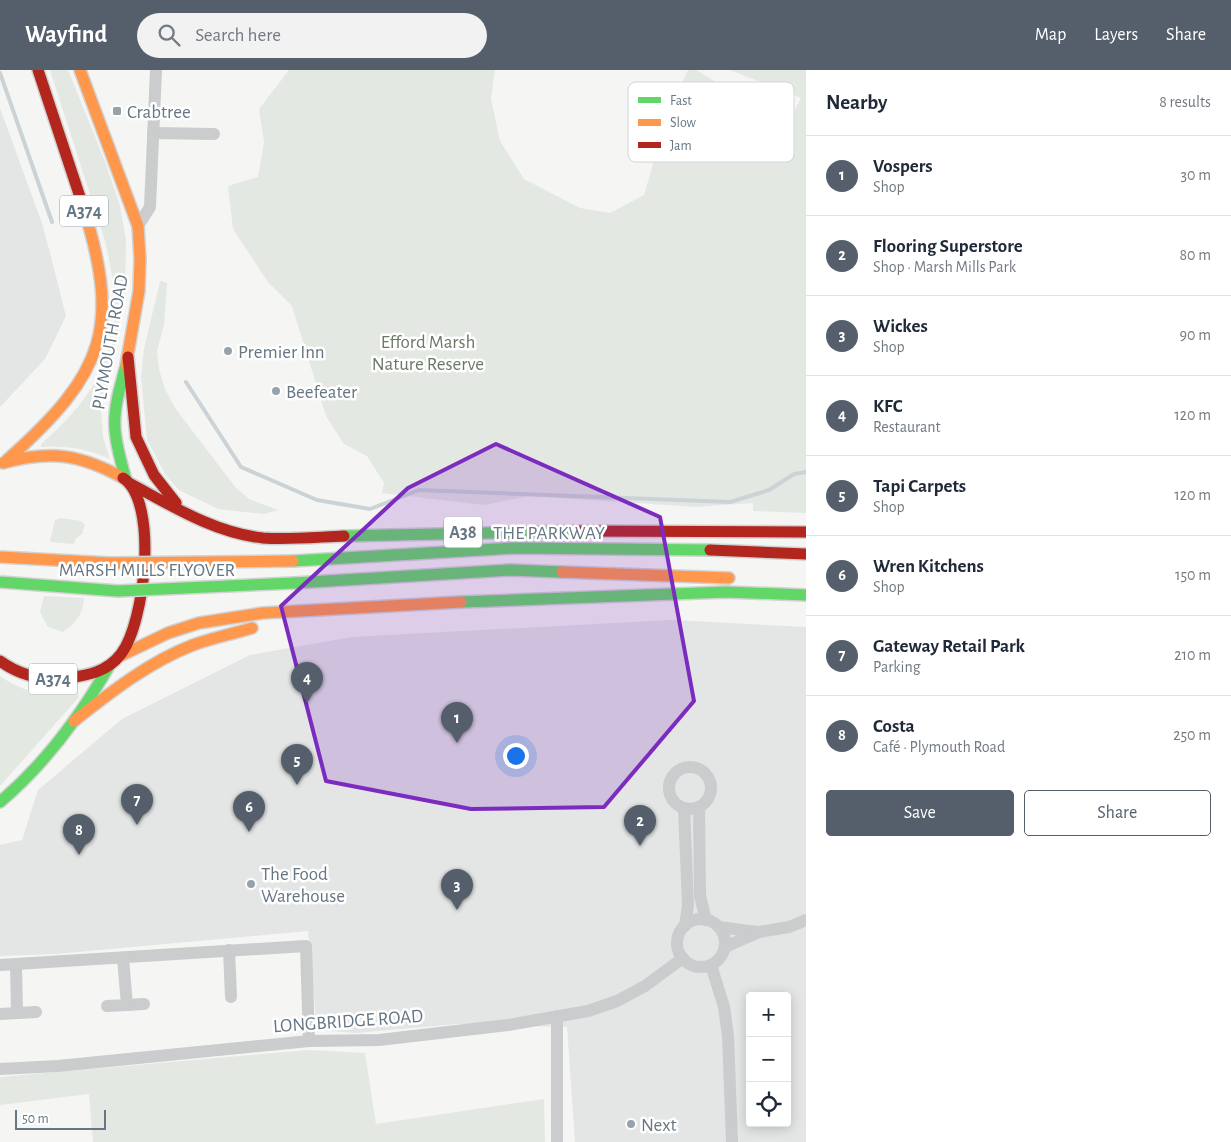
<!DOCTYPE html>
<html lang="en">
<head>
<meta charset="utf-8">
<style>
  :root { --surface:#fff; --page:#f2f2f3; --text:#1f2937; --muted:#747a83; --line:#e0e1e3; --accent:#555f6b }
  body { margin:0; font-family:"Alegreya Sans",sans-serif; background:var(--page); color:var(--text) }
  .controls { position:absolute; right:15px; bottom:15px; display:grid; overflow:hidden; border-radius:5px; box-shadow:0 2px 12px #0003 }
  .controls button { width:45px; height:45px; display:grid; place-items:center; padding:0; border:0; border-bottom:1px solid var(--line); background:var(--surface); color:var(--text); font:25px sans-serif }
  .scale { position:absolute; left:15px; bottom:12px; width:91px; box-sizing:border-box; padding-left:5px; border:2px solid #667683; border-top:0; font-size:14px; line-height:18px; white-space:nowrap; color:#667683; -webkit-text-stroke:4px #fff; paint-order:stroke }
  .you { position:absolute; left:515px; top:685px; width:18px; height:18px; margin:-12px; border:4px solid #fff; border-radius:50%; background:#1a73e8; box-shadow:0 0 0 8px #1a73e833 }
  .badge { display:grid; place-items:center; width:32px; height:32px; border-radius:50%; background:var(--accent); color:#fff; font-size:16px; font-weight:700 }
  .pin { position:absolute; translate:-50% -41px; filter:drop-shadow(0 1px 2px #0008) }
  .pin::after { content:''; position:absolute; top:26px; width:18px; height:15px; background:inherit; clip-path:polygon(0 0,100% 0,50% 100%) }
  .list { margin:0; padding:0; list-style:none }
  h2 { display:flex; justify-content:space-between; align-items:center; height:65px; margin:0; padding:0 20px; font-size:21px }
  h2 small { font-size:16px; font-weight:400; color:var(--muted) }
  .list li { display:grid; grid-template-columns:32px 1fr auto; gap:15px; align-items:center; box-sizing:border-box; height:80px; padding:0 20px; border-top:1px solid var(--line) }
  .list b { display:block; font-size:19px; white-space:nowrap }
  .list p { margin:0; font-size:16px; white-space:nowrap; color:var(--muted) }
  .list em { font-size:16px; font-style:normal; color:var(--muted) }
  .actions { display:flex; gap:10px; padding:15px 20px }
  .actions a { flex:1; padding:11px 0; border:1px solid var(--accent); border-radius:5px; text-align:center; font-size:18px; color:var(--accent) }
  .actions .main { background:var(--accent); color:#fff }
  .icon { flex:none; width:28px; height:28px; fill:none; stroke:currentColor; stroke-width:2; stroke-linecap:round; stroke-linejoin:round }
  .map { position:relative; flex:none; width:806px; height:1072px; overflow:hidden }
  header { display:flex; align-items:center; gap:30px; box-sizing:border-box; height:70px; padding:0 25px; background:var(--accent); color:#fff }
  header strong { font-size:24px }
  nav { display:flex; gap:28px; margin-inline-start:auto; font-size:18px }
  .search { width:350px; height:45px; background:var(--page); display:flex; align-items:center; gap:12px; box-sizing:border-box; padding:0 18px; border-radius:28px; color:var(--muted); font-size:19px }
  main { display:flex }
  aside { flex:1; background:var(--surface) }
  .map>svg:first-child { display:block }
  .built { fill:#e4e5e5; fill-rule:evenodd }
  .green { fill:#e4e8e2 }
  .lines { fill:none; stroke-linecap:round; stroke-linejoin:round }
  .stream { stroke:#cbd3d6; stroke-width:4 }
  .fast-casing { stroke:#d1d2d2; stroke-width:14 }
  .slow-casing { stroke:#d1d2d2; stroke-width:14 }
  .jam-casing { stroke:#d1d2d2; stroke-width:14 }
  .street { stroke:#cacccd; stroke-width:12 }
  .fast { stroke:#63d668; stroke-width:11 }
  .slow { stroke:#ff974d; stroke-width:11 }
  .jam { stroke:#b3261e; stroke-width:11 }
  .fast-bridge-casing { stroke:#d1d2d2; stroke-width:14; stroke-linecap:butt }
  .slow-bridge-casing { stroke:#d1d2d2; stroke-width:14; stroke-linecap:butt }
  .fast-bridge { stroke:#63d668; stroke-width:11 }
  .slow-bridge { stroke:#ff974d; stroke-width:11 }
  .marked { fill:#7b2cbf; fill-opacity:0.2; stroke:#7b2cbf; stroke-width:4; stroke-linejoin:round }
  .poi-dot { fill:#98a2ab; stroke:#fff; stroke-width:2 }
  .labels { text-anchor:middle; stroke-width:5; stroke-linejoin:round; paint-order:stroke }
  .shield { fill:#fff; stroke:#949fa8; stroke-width:1 }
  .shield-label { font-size:18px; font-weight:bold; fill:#667683 }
  .poi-label { font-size:19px; fill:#667683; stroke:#fff; text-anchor:start }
  .park-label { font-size:19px; fill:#697a65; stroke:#fff }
  .street-label { font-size:19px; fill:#667683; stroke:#fff }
  .key { fill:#fff; stroke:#d1d6da; stroke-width:1 }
  .key-label { font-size:14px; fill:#667683 }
</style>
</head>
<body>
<header>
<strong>Wayfind</strong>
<div class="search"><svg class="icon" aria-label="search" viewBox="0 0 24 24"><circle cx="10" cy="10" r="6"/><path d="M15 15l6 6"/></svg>Search here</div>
<nav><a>Map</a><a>Layers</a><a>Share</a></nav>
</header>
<main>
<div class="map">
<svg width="806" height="1072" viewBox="0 0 806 1072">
  <rect width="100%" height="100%" fill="#f5f5f4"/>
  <g class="built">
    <path d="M0 38 43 156 66 246 45 289 0 337Z"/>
    <path d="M672 550 806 557V1072H575L567 957 458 954 355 963 317 960 308 861 56 884 0 886V775L22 770 38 720 122 649 250 585 352 567ZM750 926H787V1053H750Z"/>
  </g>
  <g class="green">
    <path d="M50 0H68L106 94 120 136 126 170 125 227 101 341 103 367 110 389C84 378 69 376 41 377V374C112 312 127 262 105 171Z"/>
    <path d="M289 0H495L491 29 500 71 524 109 580 138 610 143 644 125 668 43 688 0H696L734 23 791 47 801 28 730 0H806V443L753 441V433L696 437 529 426 484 435 382 423 384 413 367 386 344 374 326 346 292 236 268 212 233 159 228 116 258 107 264 72 259 39Z"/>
    <path d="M160 211 167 213 164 255 157 281 159 299 165 319 175 338 236 418 249 429 278 440 264 444 218 439 179 420 166 406 147 370 141 306 144 279Z"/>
    <path d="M61 448 81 451 85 455 82 464 76 468 74 474 50 472 55 450Z"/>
    <path d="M44 526 84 528C83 544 76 553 63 562L48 557 40 542Z"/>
    <path d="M0 606C22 622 52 630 78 620L79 627 0 716Z"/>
    <path d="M308 980 365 983 376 1054 544 1029 545 1072H93L89 1024 0 1035V1007Z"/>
  </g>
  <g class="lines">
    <g class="stream">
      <path d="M0 3 52 152"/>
      <path d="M186 312 241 397 317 430 370 439 419 420 730 432 769 420 794 404 806 402"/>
    </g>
    <g class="fast-casing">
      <g id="fast">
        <path d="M126 410C111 356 111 349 126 295"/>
        <path d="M344 466 576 461"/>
        <path d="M293 491 514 478 710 480"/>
        <path d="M294 513 510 500 562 502"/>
        <path d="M461 532 726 522 806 525"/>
        <path d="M0 732C45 694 79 648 108 598"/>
      </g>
    </g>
    <g class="slow-casing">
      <g id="slow">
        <path d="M80 0 138 156 140 188 139 221 126 295"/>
        <path d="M7 390C106 302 122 257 81 130"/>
        <path d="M3 393C50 380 80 384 123 408"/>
        <path d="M562 502 729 508"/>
        <path d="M120 586 168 563 199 553 263 543 461 532"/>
        <path d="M74 651C111 622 149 592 193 575 212 568 232 564 252 558"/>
      </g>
    </g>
    <g class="jam-casing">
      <g id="jam">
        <path d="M38 0 81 130"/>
        <path d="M128 287 136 367 154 405 176 433"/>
        <path d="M131 414C172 436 215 463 263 468 289 470 318 467 344 466"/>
        <path d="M576 461 806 462"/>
        <path d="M710 480 806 484"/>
        <path d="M0 591C21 606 43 611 68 608 89 605 107 602 121 584 145 553 159 431 123 408"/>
      </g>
    </g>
    <g class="street">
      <path d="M153 63 214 64"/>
      <path d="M138 156 150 137 156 0"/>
      <circle cx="690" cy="718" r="21"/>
      <path d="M699 737 700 826 706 850"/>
      <path d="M684 738 688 835 685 856"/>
      <circle cx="701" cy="873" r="24"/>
      <path d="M719 857 757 862"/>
      <path d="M725 877 759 862 789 857 806 850"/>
      <path d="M229 880 231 927"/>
      <path d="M16 894 17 943"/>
      <path d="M0 895 306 876 309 971"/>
      <path d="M711 895 724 937 728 966 732 1072"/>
      <path d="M127 935 144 934"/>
      <path d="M107 936 127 935 123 888"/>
      <path d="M0 944 36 942"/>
      <path d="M0 999 58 996 309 971 379 970 508 955 588 941 617 931 645 916 683 888"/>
      <path d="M557 1072V946"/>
    </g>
    <use href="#fast" class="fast"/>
    <use href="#slow" class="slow"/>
    <use href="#jam" class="jam"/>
    <g class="fast-bridge-casing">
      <path id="fast-bridge" d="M0 512 118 521 294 513"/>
    </g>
    <g class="slow-bridge-casing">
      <path id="slow-bridge" d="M0 487 110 493 293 491"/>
    </g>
    <use href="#fast-bridge" class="fast-bridge"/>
    <use href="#slow-bridge" class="slow-bridge"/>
  </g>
  <path class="marked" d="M496 374 660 447 694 631 604 737 471 739 326 711 281 536 408 418Z"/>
  <g class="poi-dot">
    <rect x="112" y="36" width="10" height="10" rx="2.5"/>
    <circle cx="228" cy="281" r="5"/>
    <circle cx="276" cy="321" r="5"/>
    <circle cx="251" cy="814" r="5"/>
    <circle cx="631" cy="1054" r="5"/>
  </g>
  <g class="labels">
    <g class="shield">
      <rect x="60" y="125.5" width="48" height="31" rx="4"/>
      <rect x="444" y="446.5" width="38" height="31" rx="4"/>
      <rect x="29" y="593.5" width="48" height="31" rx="4"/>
    </g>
    <g class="shield-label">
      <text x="84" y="147">A374</text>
      <text x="463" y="468">A38</text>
      <text x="53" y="615">A374</text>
    </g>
    <g class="poi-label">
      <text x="127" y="48">Crabtree</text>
      <text x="238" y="288">Premier Inn</text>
      <text x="286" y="328">Beefeater</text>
      <text x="261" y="810">The Food<tspan x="261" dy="22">Warehouse</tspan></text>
      <text x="641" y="1061">Next</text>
    </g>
    <g class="park-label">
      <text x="428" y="278">Efford Marsh<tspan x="428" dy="22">Nature Reserve</tspan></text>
    </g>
    <g class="street-label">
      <text transform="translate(109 272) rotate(-80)" y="7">PLYMOUTH ROAD</text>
      <text x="549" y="469">THE PARKWAY</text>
      <text x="147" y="506">MARSH MILLS FLYOVER</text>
      <text transform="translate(348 950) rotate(-4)" y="7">LONGBRIDGE ROAD</text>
    </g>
  </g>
  <rect x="628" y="12" width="166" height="80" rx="8" class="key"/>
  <rect x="638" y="27" width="23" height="6" fill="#63d668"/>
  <rect x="638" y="49" width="23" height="7" fill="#ff974d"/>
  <rect x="638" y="72" width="23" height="6" fill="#b3261e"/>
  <g class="key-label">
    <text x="670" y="35">Fast</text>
    <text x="670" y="57">Slow</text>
    <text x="670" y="80">Jam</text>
  </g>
</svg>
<div class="controls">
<button>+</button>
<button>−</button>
<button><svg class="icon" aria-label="locate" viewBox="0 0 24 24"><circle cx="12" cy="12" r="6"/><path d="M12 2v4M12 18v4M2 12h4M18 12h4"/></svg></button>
</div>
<div class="scale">50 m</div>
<div class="you"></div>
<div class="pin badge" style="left:457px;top:673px">1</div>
<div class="pin badge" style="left:640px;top:776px">2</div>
<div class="pin badge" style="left:457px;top:840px">3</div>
<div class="pin badge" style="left:307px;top:633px">4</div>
<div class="pin badge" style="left:297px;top:715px">5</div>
<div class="pin badge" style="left:249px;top:762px">6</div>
<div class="pin badge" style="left:137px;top:755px">7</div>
<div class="pin badge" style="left:79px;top:785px">8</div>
</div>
<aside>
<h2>Nearby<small>8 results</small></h2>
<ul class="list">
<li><span class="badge">1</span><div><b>Vospers</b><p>Shop</p></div><em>30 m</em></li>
<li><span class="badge">2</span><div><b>Flooring Superstore</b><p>Shop · Marsh Mills Park</p></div><em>80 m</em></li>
<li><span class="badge">3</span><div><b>Wickes</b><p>Shop</p></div><em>90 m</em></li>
<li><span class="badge">4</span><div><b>KFC</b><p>Restaurant</p></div><em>120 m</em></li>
<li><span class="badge">5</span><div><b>Tapi Carpets</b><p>Shop</p></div><em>120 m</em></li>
<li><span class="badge">6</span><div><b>Wren Kitchens</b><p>Shop</p></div><em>150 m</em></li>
<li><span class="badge">7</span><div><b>Gateway Retail Park</b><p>Parking</p></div><em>210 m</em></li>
<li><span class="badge">8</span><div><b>Costa</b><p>Café · Plymouth Road</p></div><em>250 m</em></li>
</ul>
<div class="actions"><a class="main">Save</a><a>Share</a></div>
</aside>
</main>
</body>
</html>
